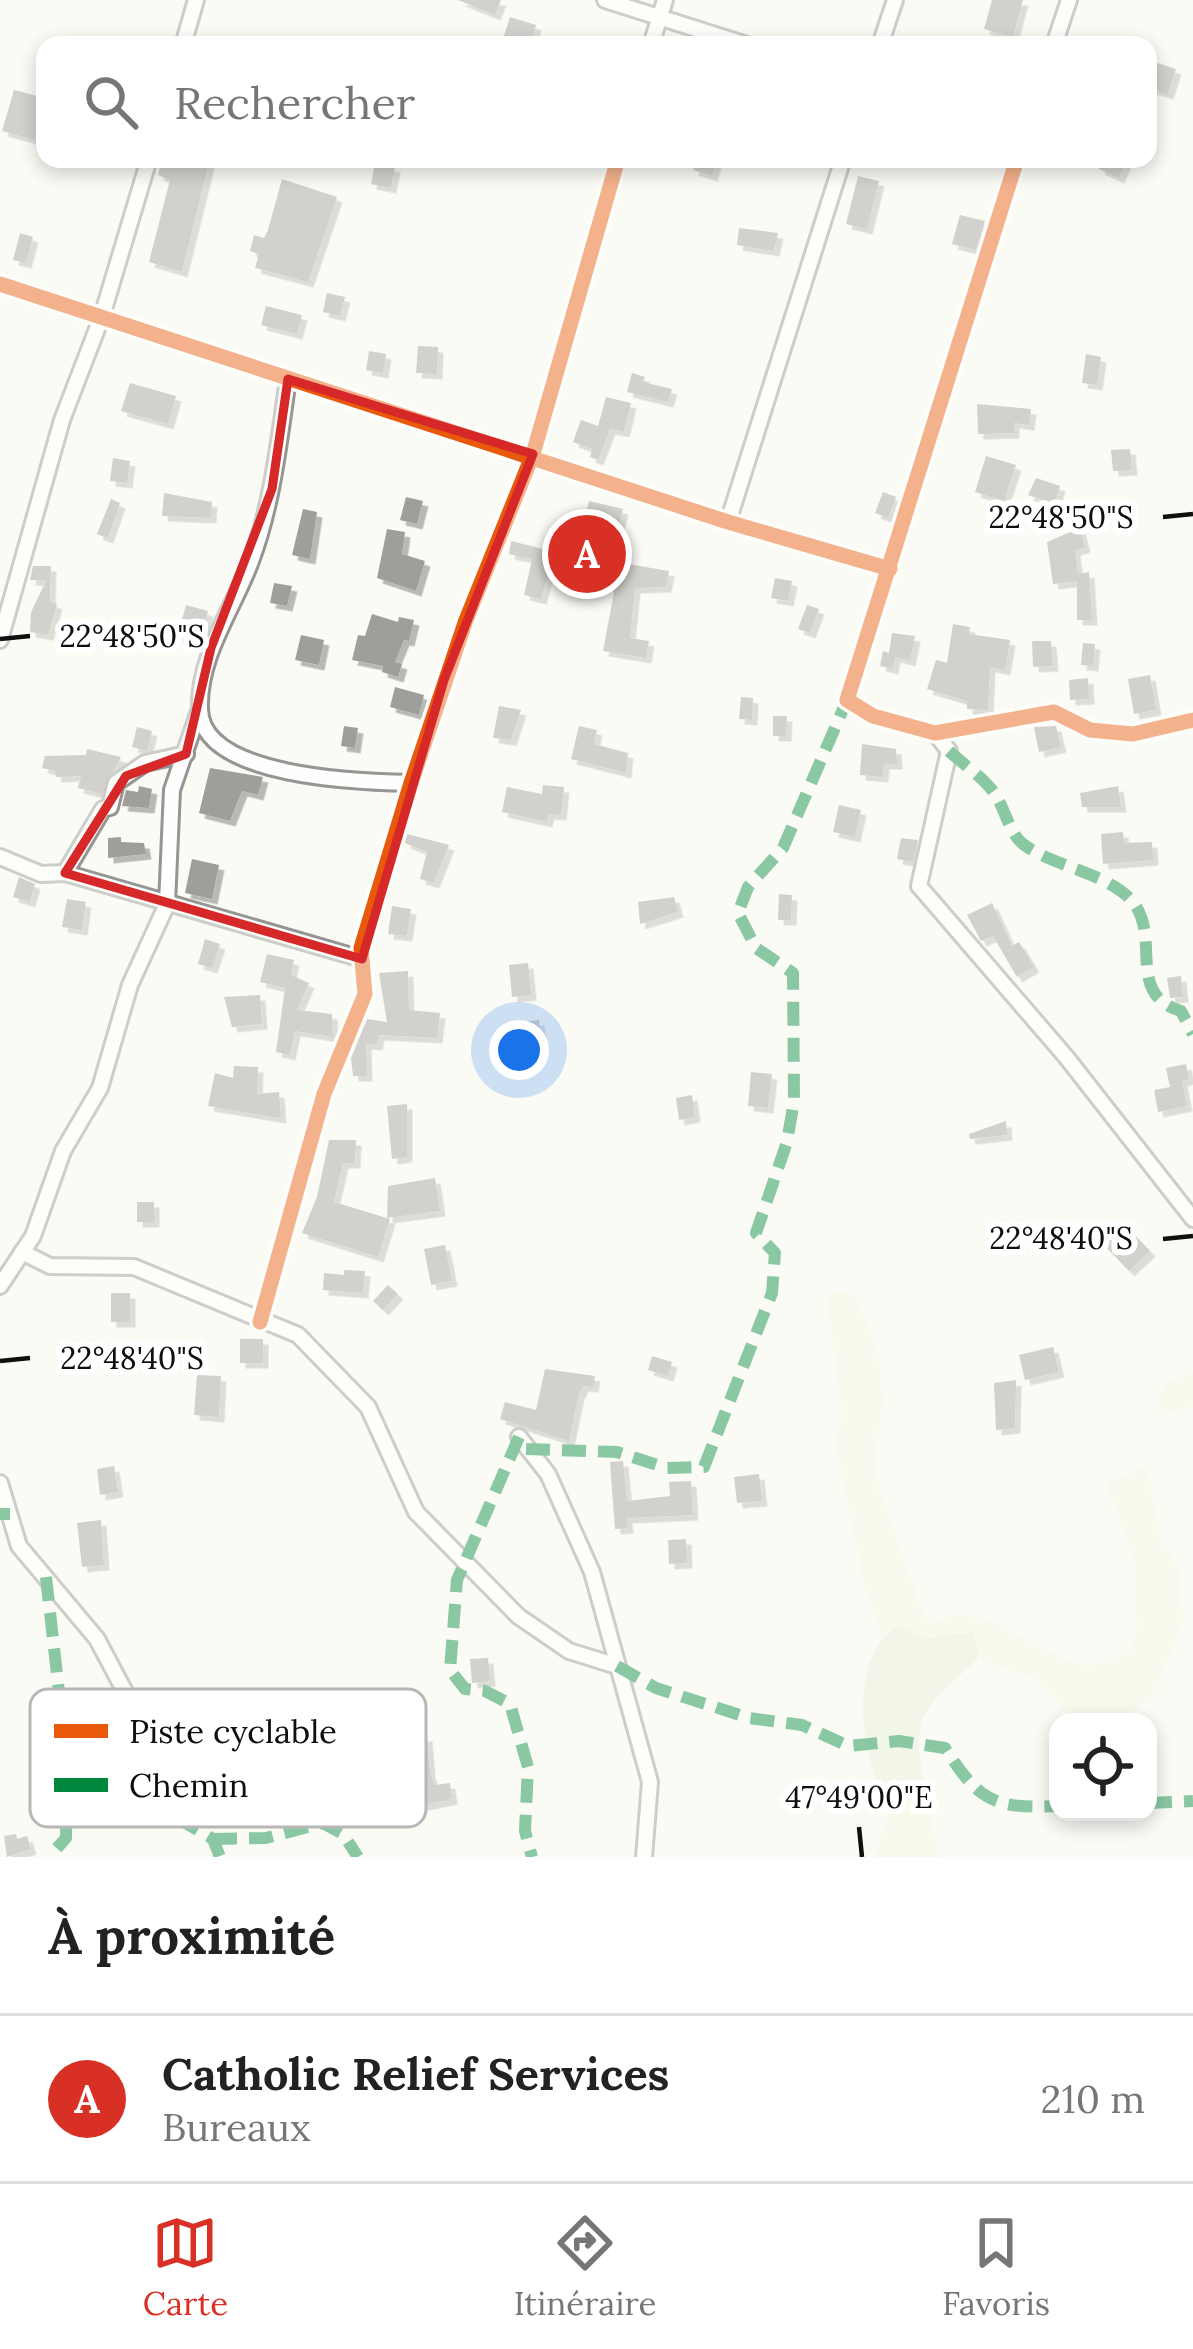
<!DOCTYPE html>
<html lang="fr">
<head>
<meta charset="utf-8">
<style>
  :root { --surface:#fff; --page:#f6f6f6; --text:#222; --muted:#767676; --line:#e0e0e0; --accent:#d93025 }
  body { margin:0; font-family:Lora,serif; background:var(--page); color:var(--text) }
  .controls { position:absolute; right:36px; bottom:36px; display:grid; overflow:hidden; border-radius:24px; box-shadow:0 6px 18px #0003 }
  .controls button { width:108px; height:108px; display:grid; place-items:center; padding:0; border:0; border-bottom:3px solid var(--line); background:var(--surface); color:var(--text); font:60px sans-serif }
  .you { position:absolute; left:519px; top:1050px; width:42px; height:42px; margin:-30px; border:9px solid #fff; border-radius:50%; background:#1a73e8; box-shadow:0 0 0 18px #1a73e833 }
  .badge { display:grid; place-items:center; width:78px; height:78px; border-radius:50%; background:var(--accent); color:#fff; font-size:39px; font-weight:700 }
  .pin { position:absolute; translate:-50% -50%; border:6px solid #fff; box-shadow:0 3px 12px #0006 }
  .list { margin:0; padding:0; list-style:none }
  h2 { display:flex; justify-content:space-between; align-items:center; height:156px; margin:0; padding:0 48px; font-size:51px }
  h2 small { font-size:39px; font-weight:400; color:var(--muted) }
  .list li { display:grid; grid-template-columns:78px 1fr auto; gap:36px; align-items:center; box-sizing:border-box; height:168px; padding:0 48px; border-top:3px solid var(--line) }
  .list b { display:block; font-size:45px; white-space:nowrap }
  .list p { margin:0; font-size:39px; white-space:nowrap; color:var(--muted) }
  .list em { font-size:39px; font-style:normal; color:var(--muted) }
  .icon { flex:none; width:66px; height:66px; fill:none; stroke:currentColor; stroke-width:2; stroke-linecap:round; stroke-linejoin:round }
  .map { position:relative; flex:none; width:1193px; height:1857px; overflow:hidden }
  .search { position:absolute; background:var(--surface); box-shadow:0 6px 18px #0003; left:36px; right:36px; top:36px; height:132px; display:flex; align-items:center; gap:30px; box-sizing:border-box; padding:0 42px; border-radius:24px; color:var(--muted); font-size:45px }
  .sheet { height:324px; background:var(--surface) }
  nav { display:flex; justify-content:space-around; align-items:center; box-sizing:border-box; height:168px; border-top:3px solid var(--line); background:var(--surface); font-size:33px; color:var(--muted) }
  nav a { display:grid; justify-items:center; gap:6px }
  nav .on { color:var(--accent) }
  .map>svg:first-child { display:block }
  .farmland { fill:#f7f5e3 }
  .green { fill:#e5f0d7 }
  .building { fill:#9f9e9b; filter:url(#shadow) }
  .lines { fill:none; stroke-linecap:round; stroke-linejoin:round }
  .street-casing { stroke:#959593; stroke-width:20 }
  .street { stroke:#fefefe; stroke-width:14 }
  .quiet { stroke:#00873e; stroke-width:12; stroke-dasharray:24 12; stroke-linecap:butt }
  .cycleway-casing { stroke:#fff; stroke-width:22 }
  .cycleway { stroke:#e8590c; stroke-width:15 }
  .marked { fill:none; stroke:#d62828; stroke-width:9; stroke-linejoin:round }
  .ticks { fill:none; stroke:#0f0f0f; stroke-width:4.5 }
  .key { fill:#fff; stroke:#b7b7b7; stroke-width:3 }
  .key-label { font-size:33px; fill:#0f0f0f }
  .ticks-label { font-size:30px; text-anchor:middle; fill:#0f0f0f; stroke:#fff; stroke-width:12; stroke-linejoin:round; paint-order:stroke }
</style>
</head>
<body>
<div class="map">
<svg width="1193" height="1857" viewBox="0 0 1193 1857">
  <defs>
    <filter id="shadow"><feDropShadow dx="5.5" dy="5.5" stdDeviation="0" flood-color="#0004"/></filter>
  </defs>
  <rect width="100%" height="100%" fill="#fbfbf6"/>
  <g class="farmland">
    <path d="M841 1290 858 1298 878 1355 883 1398 875 1459 879 1488 927 1623 961 1614 994 1621 1042 1649 1086 1666 1108 1663 1131 1648 1137 1627 1134 1558 1106 1483 1147 1466 1161 1540 1179 1569 1183 1624 1153 1695 1119 1721 1074 1718 1035 1679 978 1659 974 1632 927 1638 899 1626 882 1636 865 1589 835 1442 842 1411 826 1294Z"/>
    <path d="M1193 1372V1407L1164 1413 1156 1400 1168 1381Z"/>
    <path d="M893 1800 928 1806 939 1857H875Z"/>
  </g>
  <path class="green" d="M899 1626 927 1638 974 1632 978 1659C911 1717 912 1721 928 1806L882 1796C861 1749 847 1656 899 1626Z"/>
  <g class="building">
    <path d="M458 0H501L495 15Z"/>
    <path d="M992 0H1023L1013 37 984 29Z"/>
    <path d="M510 17 536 25 530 45H501Z"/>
    <path d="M1148 60 1176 69 1168 94 1148 88Z"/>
    <path d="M14 90 45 98 35 140 2 131Z"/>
    <path d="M162 159H210L182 272 149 262 170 180 158 175Z"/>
    <path d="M697 159H717L712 176 693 170Z"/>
    <path d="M1103 159H1127L1119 178 1099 169Z"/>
    <path d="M375 163 395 167 391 188 371 184Z"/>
    <path d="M858 176 879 181 867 229 846 224Z"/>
    <path d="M282 179 337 197 308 282 255 268 259 254 250 251 254 235 264 238 268 230Z"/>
    <path d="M960 215 985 221 976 250 952 244Z"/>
    <path d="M739 228 778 233 774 251 737 245Z"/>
    <path d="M20 233 33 237 26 263 13 260Z"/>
    <path d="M327 293 345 297 340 316 323 312Z"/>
    <path d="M266 306 302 315 297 334 261 325Z"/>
    <path d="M418 346 438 347 437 374 416 373Z"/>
    <path d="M369 351 386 354 383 373 366 370Z"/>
    <path d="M1086 354 1101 357 1097 385 1082 383Z"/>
    <path d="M632 373 645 377 643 382 672 389 668 402 627 392Z"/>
    <path d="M130 383 176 396 168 424 121 411Z"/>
    <path d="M606 397 631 403 624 432 610 429 598 460 590 457 592 449 573 442 581 420 598 426Z"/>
    <path d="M977 404 1031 409 1029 425 1014 423V433L978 434Z"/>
    <path d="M1130 449 1132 470 1113 471 1111 450Z"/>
    <path d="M986 456 1016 465 1004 501 975 492Z"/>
    <path d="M113 458 130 461 127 483 110 481Z"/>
    <path d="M1036 478 1060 486 1054 504 1028 495Z"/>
    <path d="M883 492 896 497 888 518 875 513Z"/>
    <path d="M164 493 212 502 211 518 162 516Z"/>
    <path d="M406 497 423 501 417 524 400 520Z"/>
    <path d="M111 499 120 503 108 538 97 534Z"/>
    <path d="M589 501 623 509 610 561 669 571 666 587 635 588 630 638 649 641 646 658 603 651 615 587 549 571 541 599 524 595 532 559 509 554 511 541 575 557Z"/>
    <path d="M303 509 317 512 310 559 292 555Z"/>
    <path d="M1080 528 1085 547 1075 550 1078 574 1089 572 1092 620H1077V581L1053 584 1047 542Z"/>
    <path d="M387 529 405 532 402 554 425 561 416 591 377 578Z"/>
    <path d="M33 566H51L50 601 57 604 48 635 30 632 31 612 46 581 30 580Z"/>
    <path d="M775 578 792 581 788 601 771 598Z"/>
    <path d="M274 583 292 586 287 606 270 603Z"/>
    <path d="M186 605 208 611 199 643 177 637Z"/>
    <path d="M807 605 819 609 810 633 798 629Z"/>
    <path d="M372 614 398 622 399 617 414 620 409 641 404 640 395 662 402 664 398 677 382 672 383 666 352 660 358 635 365 636Z"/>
    <path d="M953 624 970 627 969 634 1010 640 1005 670 990 667 988 710 967 709V701L927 689 936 660 947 663Z"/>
    <path d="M892 633 915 636 910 661 895 657 893 669 880 666 883 651 889 653Z"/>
    <path d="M301 635 324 640 319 665 295 660Z"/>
    <path d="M1032 641H1051L1053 666 1033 667Z"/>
    <path d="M1083 643 1095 644 1093 666 1081 665Z"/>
    <path d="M1150 675 1156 710 1134 714 1128 679Z"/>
    <path d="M1088 678 1089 699 1070 700 1069 680Z"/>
    <path d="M395 687 424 695 419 715 390 707Z"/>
    <path d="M741 697 753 698 752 720 739 719Z"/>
    <path d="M499 706 521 710 511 740 493 738Z"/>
    <path d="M773 716H787L786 736H773Z"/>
    <path d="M344 726 358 728 355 748 341 746Z"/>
    <path d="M579 726 597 730 594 744 628 753 626 773 571 759Z"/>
    <path d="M1056 726 1061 747 1039 752 1034 727Z"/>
    <path d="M137 727 152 731 147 751 132 747Z"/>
    <path d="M862 744 896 749 897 764H884L883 777 860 775Z"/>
    <path d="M87 749 121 757 102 794 78 788 81 776 56 777 55 771 42 768 45 756 86 755Z"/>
    <path d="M210 768 263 777 258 795 242 791 230 821 199 813Z"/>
    <path d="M543 785 564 787 561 815 549 814 547 822 502 812 507 787 542 794Z"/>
    <path d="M139 786 152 789 149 808 122 806 126 790 138 792Z"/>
    <path d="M1118 786 1121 807H1082L1080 793Z"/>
    <path d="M839 805 861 810 855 837 833 832Z"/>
    <path d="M1123 832 1124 843 1152 842 1153 860 1103 864 1101 834Z"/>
    <path d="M407 834 449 845 434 883 420 879 427 852 405 843Z"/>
    <path d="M121 837V842L144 843 146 854 108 858V838Z"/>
    <path d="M901 838 918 840 913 862 897 859Z"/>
    <path d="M192 859 219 865 212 899 185 893Z"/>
    <path d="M19 877 35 884 30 902 13 897Z"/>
    <path d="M779 894 792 895 791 920H778Z"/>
    <path d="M674 897 678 912 640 924 638 902Z"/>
    <path d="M67 899 86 902 82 930 62 927Z"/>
    <path d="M992 903 1012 946 1019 942 1034 967 1017 977 993 936 981 941 967 915Z"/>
    <path d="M392 906 411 909 407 936 388 934Z"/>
    <path d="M205 939 220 944 212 968 198 964Z"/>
    <path d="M267 954 294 960 291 975 309 983 297 1010 332 1014 333 1037 295 1031 290 1055 276 1052 285 988 260 982Z"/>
    <path d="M528 963 531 995 512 997 509 965Z"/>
    <path d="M408 971 409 1010 440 1013 437 1038 379 1035 377 1045 366 1044 367 1076H353L351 1058 367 1019 387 1022 379 973Z"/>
    <path d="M1181 976 1183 997 1170 998 1167 978Z"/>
    <path d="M260 995 262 1024 232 1027 224 997Z"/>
    <path d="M539 1020 542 1042 522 1044 519 1022Z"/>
    <path d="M1186 1064 1189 1079 1182 1081 1187 1106 1158 1112 1154 1090 1170 1087 1166 1068Z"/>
    <path d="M234 1066 258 1067 257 1094 279 1092 281 1118 208 1106 215 1073 233 1078Z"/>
    <path d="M751 1072 772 1074 768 1108 748 1106Z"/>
    <path d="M692 1095 695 1117 679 1120 676 1098Z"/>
    <path d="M407 1104V1157L392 1159 387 1106Z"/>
    <path d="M1006 1121 1007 1135 970 1139 969 1134Z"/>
    <path d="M329 1140H356L355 1163H343L334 1202 390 1219 378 1257 302 1233 317 1197Z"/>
    <path d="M435 1178 440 1211 387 1218 388 1186Z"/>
    <rect x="137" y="1202" width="17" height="20"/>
    <path d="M1124 1224 1150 1251 1129 1271 1103 1244Z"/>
    <path d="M1014 1231V1244L989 1246 988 1233Z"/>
    <path d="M445 1245 452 1281 431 1285 424 1249Z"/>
    <path d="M344 1270 365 1271 363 1293 323 1290 324 1273 344 1275Z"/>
    <path d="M388 1285 398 1294 383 1310 373 1301Z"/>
    <rect x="111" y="1293" width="19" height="29"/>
    <rect x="240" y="1339" width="23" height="24"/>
    <path d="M1053 1347 1059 1372 1025 1380 1019 1355Z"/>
    <path d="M652 1356 672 1362 668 1376 648 1370Z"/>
    <path d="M545 1369 595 1376 593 1387 583 1386 579 1394 569 1441 500 1419 505 1402 536 1410Z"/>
    <path d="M197 1375 221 1376 219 1417 194 1415Z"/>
    <path d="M1016 1380 1015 1428 996 1430 994 1383Z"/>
    <path d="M623 1461 627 1501 670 1496 669 1482 691 1481 693 1515 627 1518 628 1528 615 1529 610 1462Z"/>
    <path d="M114 1466 118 1492 100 1495 97 1469Z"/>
    <path d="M759 1474 762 1501 737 1503 734 1477Z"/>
    <path d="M101 1520 104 1565 82 1567 77 1523Z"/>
    <path d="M686 1539 687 1563 669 1564 668 1540Z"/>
    <path d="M488 1658 490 1681 472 1683 470 1659Z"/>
    <path d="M427 1736 430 1773 435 1785 450 1783 452 1799 410 1808V1737Z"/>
    <path d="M16 1834 17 1839 27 1836 31 1849 7 1857 4 1836Z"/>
  </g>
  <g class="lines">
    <g class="street-casing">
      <g id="street">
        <path d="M605 0 747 45"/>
        <path d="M183 45 196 0"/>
        <path d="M651 45 665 0"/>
        <path d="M880 45 895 0"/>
        <path d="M1054 45 1069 0"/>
        <path d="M1017 159 847 700 873 716 935 733 1054 712 1090 730 1133 734 1193 720"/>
        <path d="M0 284 728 522 890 569"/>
        <path d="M288 379C279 440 273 502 251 561 234 608 198 656 200 709 201 778 362 782 411 783"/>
        <path d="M728 522 843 159"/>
        <path d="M0 640 62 420 102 316 149 159"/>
        <path d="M935 733 949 751 919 886 1067 1058 1193 1219"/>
        <path d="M0 857 41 874 65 873 362 959"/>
        <path d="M65 873 103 809 110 807 116 783 145 763 186 754"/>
        <path d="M22 1252 50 1266 134 1267 298 1335 368 1407 416 1512 518 1616 569 1651 617 1666"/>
        <path d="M0 1286 33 1236 63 1151 100 1088 130 985 167 904 172 790 199 711"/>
        <path d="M260 1322 324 1094 365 994 361 948 411 783 466 620 533 454 618 159"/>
        <path d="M519 1437 548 1474 592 1572 650 1782 644 1857"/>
        <path d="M0 1483 19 1546 97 1639 132 1705 177 1818"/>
      </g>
    </g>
    <use href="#street" class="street"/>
    <g class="quiet">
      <path d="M949 751C964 765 986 779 996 796 1006 811 1009 833 1023 844 1054 868 1117 874 1137 908 1158 944 1128 995 1181 1011L1193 1034"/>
      <path d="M519 1437 457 1580 450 1670 465 1689 485 1691 510 1704 528 1767 525 1831 532 1857"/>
      <path d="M526 1449 617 1452 667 1468 704 1467 772 1293 775 1253 756 1233 787 1142 794 1101 793 973 756 948 738 913 748 887 783 848 847 700"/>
      <path d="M0 1514H10"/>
      <path d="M46 1577 67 1763 66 1838 49 1857"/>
      <path d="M617 1666 656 1688 749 1718 802 1725 848 1746 899 1741 945 1748C979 1801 993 1809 1058 1806"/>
      <path d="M1148 1803 1193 1801"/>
      <path d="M177 1818 213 1839 220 1857"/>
      <path d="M213 1839 266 1838 323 1823 343 1834 358 1857"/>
    </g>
    <g class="cycleway-casing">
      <g id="cycleway">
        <path d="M1017 159 847 700 873 716 935 733 1054 712 1090 730 1133 734 1193 720"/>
        <path d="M0 284 728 522 890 569"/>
        <path d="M260 1322 324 1094 365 994 361 948 411 783 466 620 533 454 618 159"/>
      </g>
    </g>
    <use href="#cycleway" class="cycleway"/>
  </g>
  <path d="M0 0H1193V1857H0ZM288 379 533 454 444 680 362 959 65 873 126 776 186 754 211 648 272 489Z" fill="#fbfbf6" fill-opacity=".55" fill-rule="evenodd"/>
  <path class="marked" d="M288 379 533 454 444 680 362 959 65 873 126 776 186 754 211 648 272 489Z"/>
  <path class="ticks" d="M1163 517 1193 514M0 639 30 636M1163 1239 1193 1236M0 1361 30 1358M859 1827 862 1857"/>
  <rect x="30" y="1689" width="396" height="138" rx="18" class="key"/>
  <rect x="54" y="1724" width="54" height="14" fill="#e8590c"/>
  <rect x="54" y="1778" width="54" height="14" fill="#00873e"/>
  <g class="key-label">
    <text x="129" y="1743">Piste cyclable</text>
    <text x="129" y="1797">Chemin</text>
  </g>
  <g class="ticks-label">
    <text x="1061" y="528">22°48'50"S</text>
    <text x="132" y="647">22°48'50"S</text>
    <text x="1061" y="1249">22°48'40"S</text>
    <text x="132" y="1369">22°48'40"S</text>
    <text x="859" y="1808">47°49'00"E</text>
  </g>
</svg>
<div class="controls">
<button><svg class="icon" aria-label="locate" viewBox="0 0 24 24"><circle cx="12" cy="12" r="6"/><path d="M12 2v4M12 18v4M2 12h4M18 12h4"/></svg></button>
</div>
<div class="you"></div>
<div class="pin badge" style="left:587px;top:554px">A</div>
<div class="search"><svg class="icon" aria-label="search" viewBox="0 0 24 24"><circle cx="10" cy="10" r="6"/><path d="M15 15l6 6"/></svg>Rechercher</div>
</div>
<section class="sheet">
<h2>À proximité<small></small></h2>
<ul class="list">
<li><span class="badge">A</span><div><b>Catholic Relief Services</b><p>Bureaux</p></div><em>210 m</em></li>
</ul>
</section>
<nav>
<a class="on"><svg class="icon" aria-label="map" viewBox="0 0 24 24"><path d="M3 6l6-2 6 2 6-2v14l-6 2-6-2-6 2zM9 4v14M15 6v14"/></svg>Carte</a>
<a><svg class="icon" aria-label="directions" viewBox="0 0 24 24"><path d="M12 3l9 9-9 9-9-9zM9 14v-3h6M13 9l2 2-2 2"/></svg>Itinéraire</a>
<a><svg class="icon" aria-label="saved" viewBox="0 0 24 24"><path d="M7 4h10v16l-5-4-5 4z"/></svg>Favoris</a>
</nav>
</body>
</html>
